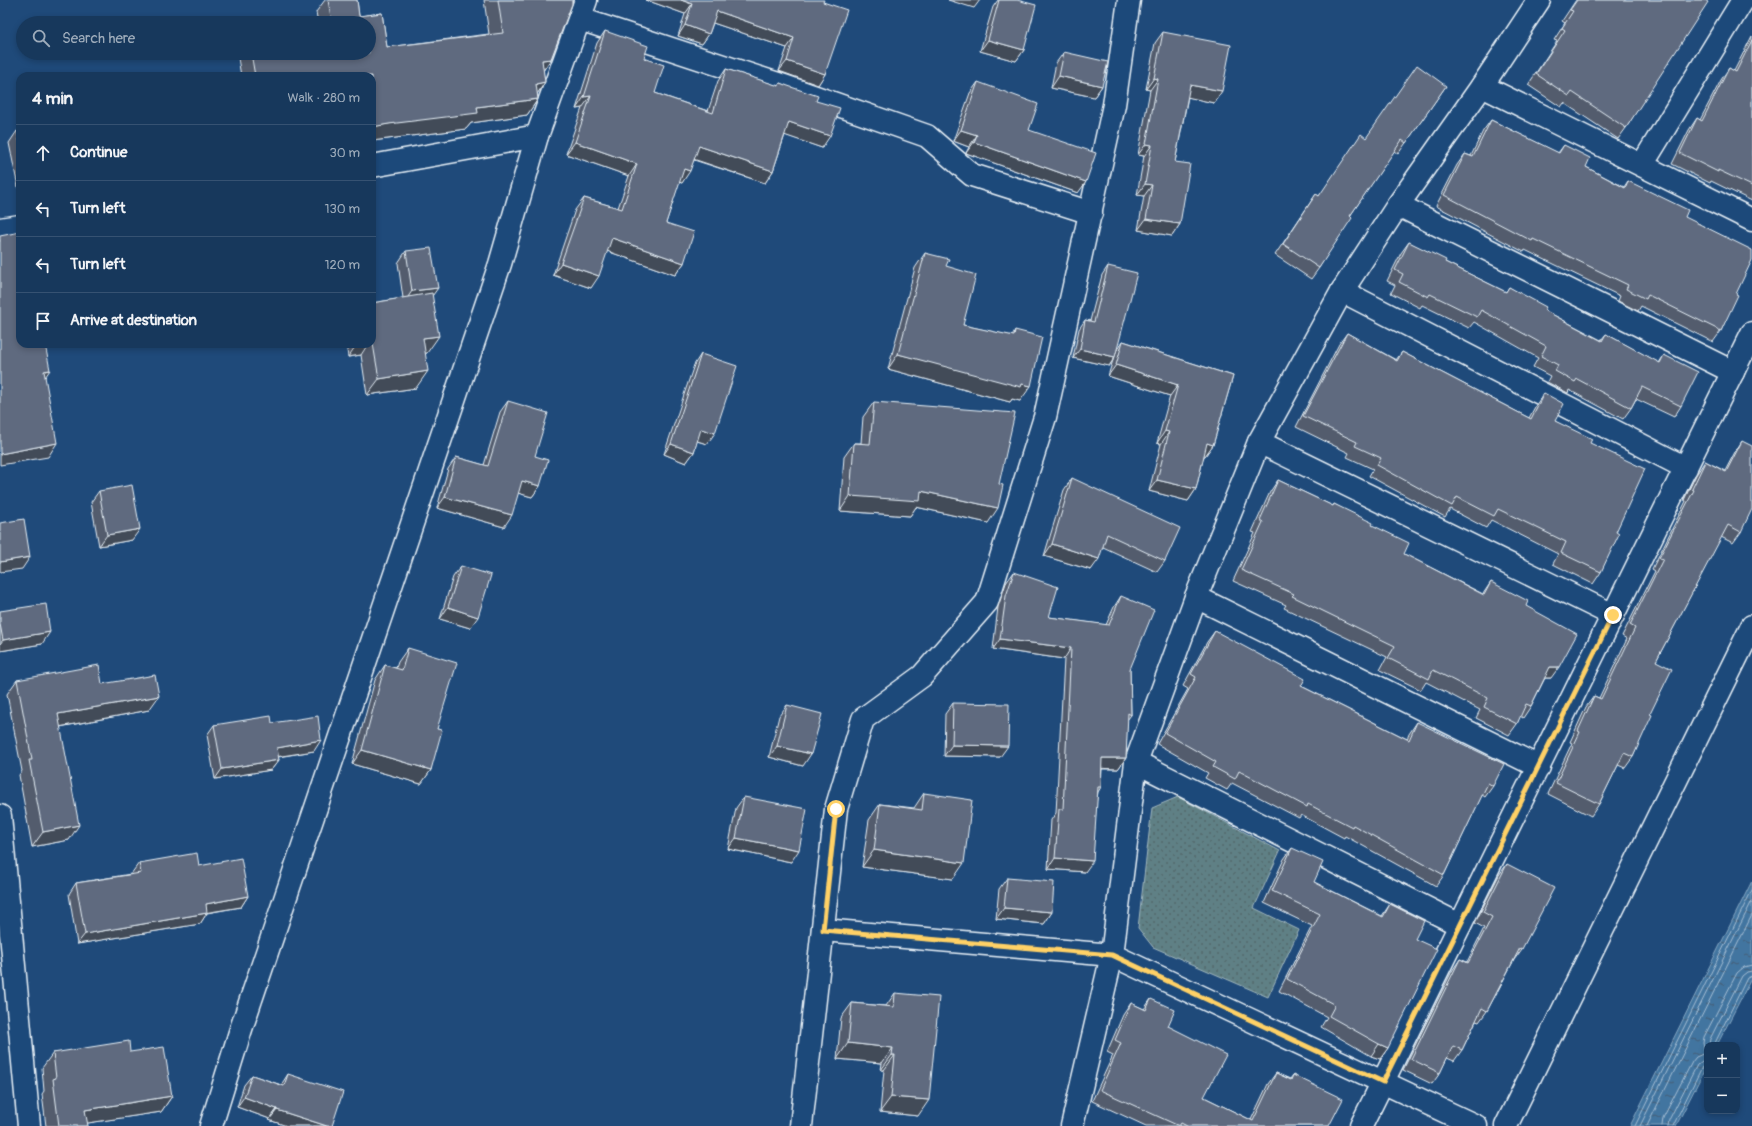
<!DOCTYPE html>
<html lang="en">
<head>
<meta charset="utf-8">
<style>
  :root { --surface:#17385c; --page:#203f62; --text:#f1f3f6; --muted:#9eacbb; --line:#365272 }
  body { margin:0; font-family:Pangolin,sans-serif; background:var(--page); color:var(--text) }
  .controls { position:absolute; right:12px; bottom:12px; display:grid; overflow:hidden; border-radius:8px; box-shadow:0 2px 6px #0003 }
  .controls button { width:36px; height:36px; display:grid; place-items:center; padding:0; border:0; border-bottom:1px solid var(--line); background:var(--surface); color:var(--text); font:20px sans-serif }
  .stop { position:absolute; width:12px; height:12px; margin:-9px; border:3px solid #ffd166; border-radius:50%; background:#fff }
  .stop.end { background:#ffd166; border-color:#fff; box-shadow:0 1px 4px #0008 }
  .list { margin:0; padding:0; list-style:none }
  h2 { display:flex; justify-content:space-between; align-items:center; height:52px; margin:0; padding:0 16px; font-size:17px }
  h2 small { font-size:13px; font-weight:400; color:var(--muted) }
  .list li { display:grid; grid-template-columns:26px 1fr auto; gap:12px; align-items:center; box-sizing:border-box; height:56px; padding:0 16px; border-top:1px solid var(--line) }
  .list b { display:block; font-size:15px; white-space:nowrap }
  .list em { font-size:13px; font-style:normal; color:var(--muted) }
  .icon { flex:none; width:22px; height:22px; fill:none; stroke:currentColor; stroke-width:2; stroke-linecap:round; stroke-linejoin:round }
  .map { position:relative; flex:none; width:1752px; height:1126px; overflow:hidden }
  .search { position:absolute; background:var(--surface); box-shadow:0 2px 6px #0003; left:16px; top:16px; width:360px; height:44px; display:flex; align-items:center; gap:10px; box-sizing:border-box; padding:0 14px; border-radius:22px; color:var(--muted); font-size:15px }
  .panel { position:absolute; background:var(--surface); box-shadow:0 2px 6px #0003; left:16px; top:72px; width:360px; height:276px; border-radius:12px }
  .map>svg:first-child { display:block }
  .park { fill:url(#park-dots); stroke:#a3b8be }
  .water { fill:url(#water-ripples); stroke:#85a7c3 }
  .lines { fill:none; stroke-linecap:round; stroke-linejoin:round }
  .shore { stroke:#a6bfd5; stroke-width:1 }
  .minor-casing { stroke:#e8f1f8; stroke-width:25 }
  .minor { stroke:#1f4a7a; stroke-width:22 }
  .wall { fill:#525c6d; stroke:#e8f1f8 }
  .shaded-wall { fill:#424b59; stroke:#e8f1f8 }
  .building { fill:#5f6b7f; stroke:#e8f1f8 }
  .route { stroke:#ffd166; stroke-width:5 }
</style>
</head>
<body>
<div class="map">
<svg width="1752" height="1126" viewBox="0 0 1752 1126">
  <defs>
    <pattern id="park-dots" width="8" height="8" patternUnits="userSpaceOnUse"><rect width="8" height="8" fill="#5e8085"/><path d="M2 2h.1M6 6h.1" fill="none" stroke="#53676a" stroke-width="1.8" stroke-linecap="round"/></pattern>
    <pattern id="water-ripples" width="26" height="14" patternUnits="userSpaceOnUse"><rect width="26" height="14" fill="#4375a0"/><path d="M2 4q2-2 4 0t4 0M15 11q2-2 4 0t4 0" fill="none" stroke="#445e75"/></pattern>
  </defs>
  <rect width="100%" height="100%" fill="#1f4a7a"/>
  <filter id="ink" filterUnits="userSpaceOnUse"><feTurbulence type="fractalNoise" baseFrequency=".025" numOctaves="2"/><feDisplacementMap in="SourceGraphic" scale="8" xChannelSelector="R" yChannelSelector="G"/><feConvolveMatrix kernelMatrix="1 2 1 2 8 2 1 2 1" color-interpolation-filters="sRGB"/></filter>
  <g filter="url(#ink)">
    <path class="park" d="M1178 797 1280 851 1254 908 1299 930 1268 997 1153 947 1138 928 1152 808Z"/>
    <path class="water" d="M1752 881V977L1717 1045H1707V1065L1676 1126H1630Z"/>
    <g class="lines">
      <g class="shore">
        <path d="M1709 1045 1710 1039 1742 976 1747 972 1752 971"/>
        <path d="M1714 1045 1747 978 1752 976"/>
        <path d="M1635 1126 1752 890"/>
        <path d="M1640 1126 1752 901"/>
        <path d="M1647 1126 1752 915"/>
        <path d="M1662 1126 1663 1118 1692 1062 1696 1057 1705 1053 1703 1043 1704 1037 1737 973 1744 967 1752 965"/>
        <path d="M1668 1126 1669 1120 1697 1065 1702 1061 1707 1060"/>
        <path d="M1673 1126 1702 1067 1707 1065"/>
      </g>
      <g class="minor-casing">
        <g id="minor">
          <path d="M580 19 784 86 927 136 972 175 1091 213"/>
          <path d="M1482 86 1752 220"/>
          <path d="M1642 165 1743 0"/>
          <path d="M372 166 537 136"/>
          <path d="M1398 205 1733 372"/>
          <path d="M0 229 20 226"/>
          <path d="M1342 291 1686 468"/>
          <path d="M1259 442 1613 615"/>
          <path d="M1196 597 1539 767"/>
          <path d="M1136 762 1460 925"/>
          <path d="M0 816 29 1126"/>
          <path d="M823 930 1112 955 1476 1126"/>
          <path d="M211 1126 241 1029 500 264 537 136 586 0"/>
          <path d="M801 1126 836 809 863 719 922 676 987 602 1045 417 1114 105 1129 0"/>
          <path d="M1072 1126 1112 955 1136 762 1196 597 1259 442 1342 291 1398 205 1482 86 1539 0"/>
          <path d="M1361 1126 1752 333"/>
          <path d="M1506 1126 1752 626"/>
        </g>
      </g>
      <use href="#minor" class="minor"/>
    </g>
    <g class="wall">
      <path d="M325 0H357L359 16 382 13 387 47 489 34 484 0H572V4L551 59 543 71 545 82 537 93 538 99 527 115 471 123 466 129 372 141V76H241L238 58 242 53H369V23H318L316 12Z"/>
      <path d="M646 0 823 2 825 74 818 85 779 71 787 48 713 23 709 34 702 44 678 36 685 14Z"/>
      <path d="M998 0H1017L1024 50 1016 61 980 51 993 7Z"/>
      <path d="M1576 0H1705L1626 128 1618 139 1564 103 1561 107 1528 85 1557 41 1554 40 1565 23 1562 21Z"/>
      <path d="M605 31 644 58 655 93 708 111 718 81 726 69 778 86 780 83 816 101 822 148 785 135 773 171 765 183 694 160 682 183 679 182 666 223 684 263 675 275 607 251 591 288 553 275 575 210 584 198 618 208 629 176 566 154 582 108 576 109 597 43Z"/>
      <path d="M1163 32 1214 103 1188 97 1175 162 1180 224 1172 236 1138 230 1144 196 1137 195 1144 156 1138 155 1150 90 1146 89 1155 43Z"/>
      <path d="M1752 36V201L1711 181 1710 183 1672 164 1689 130 1697 118 1700 120 1721 80 1729 68 1734 71Z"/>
      <path d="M1064 52 1102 86 1094 97 1051 88 1056 63Z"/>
      <path d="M978 82 1029 130 1078 193 966 153 969 147 953 141 970 93Z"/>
      <path d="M1446 86 1398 154 1394 151 1350 216 1319 268 1311 279 1275 255 1316 194 1319 196 1366 138Z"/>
      <path d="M1491 120 1558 153 1564 145 1586 167 1624 187 1628 181 1685 217 1736 294 1721 331 1713 342 1641 306 1638 311 1618 301 1620 296 1525 250 1524 252 1436 206 1457 165 1465 154 1471 156 1483 131Z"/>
      <path d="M17 131H20V197L9 143Z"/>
      <path d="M1409 242 1445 262 1506 292 1509 287 1544 310 1601 340 1606 334 1659 363 1664 355 1681 406 1674 417 1636 399 1631 408 1623 419 1569 390 1568 393 1547 382 1550 376 1533 367 1538 358 1474 322 1469 328 1422 305 1420 308 1391 293 1395 285 1387 281 1401 253Z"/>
      <path d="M406 251 432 295 427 353H425L416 388 367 395 361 355 348 357 346 344H372V303L403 298 398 263Z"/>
      <path d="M925 253 946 266 963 325 1012 336 1015 330 1020 401 1012 399 1010 402 888 369 915 268Z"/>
      <path d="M1108 266 1117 350 1123 341 1233 376 1213 445 1205 456H1204L1196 489 1188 501 1149 491 1161 444 1157 443 1170 396 1108 376 1113 360 1109 366 1073 358 1079 329 1085 320 1090 321 1102 275Z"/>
      <path d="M1347 333 1396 360 1402 352 1529 418 1536 405 1544 393 1555 421 1590 443 1616 532 1601 572 1593 584 1553 564 1558 554 1491 520 1486 528 1450 509 1445 517 1369 476 1373 469 1347 457 1349 453 1296 427 1339 344Z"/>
      <path d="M701 354 707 444 697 441 694 452 686 463 664 454 694 365Z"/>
      <path d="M508 401 535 456 540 486 532 497 518 493 504 527 437 508 448 469 456 457 484 465 500 412Z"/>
      <path d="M874 402 988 523 916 507 910 516 840 511 844 457 854 443H861L863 417Z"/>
      <path d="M1742 441 1741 532 1733 543 1721 537 1656 661 1650 714 1633 757 1625 768 1618 765 1599 804 1591 816 1548 794 1572 743 1570 742 1586 707 1594 696 1599 698 1627 639 1622 636 1655 571 1652 569 1686 501 1684 500 1696 475 1705 461 1725 471 1735 452Z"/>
      <path d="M1072 478 1165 561 1157 572 1103 547 1091 570 1044 556 1064 490Z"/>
      <path d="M1278 480 1333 506 1334 504 1372 525 1404 554 1418 561 1483 594 1491 582 1526 606 1551 678H1545L1531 706 1523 718 1520 716 1517 724 1509 735 1476 718 1480 710 1426 682 1421 690 1380 670 1387 657 1284 608 1286 605 1233 581 1255 533 1252 532 1270 492Z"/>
      <path d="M99 491 132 540 99 546 91 502Z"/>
      <path d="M461 566 470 628 440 619 453 577Z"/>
      <path d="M1014 572 1049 617 1106 625 1114 607 1121 596 1130 669 1131 715 1127 720 1126 758 1118 769H1102L1101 787 1098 792 1085 872 1048 869 1051 820 1056 813 1064 659 993 649 998 607 1006 583Z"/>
      <path d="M0 611 42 644 0 651Z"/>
      <path d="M1215 631 1301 686 1407 739 1409 734 1417 722 1493 786 1485 797 1482 795 1444 875 1436 886 1345 836 1344 838 1301 815 1299 818 1232 783 1227 790 1205 778 1208 773 1157 744 1188 689 1183 686 1207 642Z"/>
      <path d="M408 648 437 729 431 770 421 784 352 764 375 680 385 665 396 668 398 662Z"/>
      <path d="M17 680 102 684 149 710 60 727 69 840 32 847 19 775 22 771 7 694Z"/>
      <path d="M953 703 1000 757 944 756 945 714Z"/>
      <path d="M787 705 803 766 769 757 779 716Z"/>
      <path d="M272 723 314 751 278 757 279 760 271 770 215 779 207 735 214 725Z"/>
      <path d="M924 793 953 879 862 867 869 820 880 804 914 808Z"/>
      <path d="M744 797 791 862 728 849 736 808Z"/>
      <path d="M1292 848 1314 882 1382 916 1390 904 1415 939 1388 1048 1380 1059 1371 1056 1321 1027 1327 1017 1279 991 1312 926 1264 903 1284 859Z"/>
      <path d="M139 863 199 866 248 896 241 907 207 913 200 924 77 944 69 894 76 883 131 874Z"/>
      <path d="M1507 864 1522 949 1514 960 1487 1011 1479 1022 1476 1021 1462 1050 1454 1061 1447 1058 1440 1073 1432 1084 1403 1070 1452 971 1460 959 1467 962 1484 928 1475 923 1499 875Z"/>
      <path d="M1007 878 1052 912 1044 924 996 919 999 889Z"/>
      <path d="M895 993 918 1116 880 1112 884 1070H881L882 1063 837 1059 841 1018 852 1003 886 1006Z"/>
      <path d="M1151 999 1168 1026 1204 1097 1251 1120 1268 1084 1276 1073 1290 1079 1293 1075 1329 1126H1146L1092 1101 1113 1055 1107 1052 1123 1015 1131 1003 1144 1009Z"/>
      <path d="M130 1052 172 1096 161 1112 87 1123 88 1126H46L42 1094 44 1091 42 1068 53 1053Z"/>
      <path d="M288 1074 332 1126H287L269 1120 270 1119 237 1107 244 1085 252 1075 281 1085Z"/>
    </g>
    <g class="shaded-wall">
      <path d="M646 0H681L692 4 685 14Z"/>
      <path d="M948 0H980L974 8Z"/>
      <path d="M717 11 794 38 787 48 710 22Z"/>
      <path d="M685 25 709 34 702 44 678 36Z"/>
      <path d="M988 40 1024 50 1016 61 980 51Z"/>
      <path d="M551 59 540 75 542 60Z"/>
      <path d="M787 61 825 74 818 85 779 71Z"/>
      <path d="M1059 76 1102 86 1094 97 1051 88Z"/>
      <path d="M1154 78 1158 79 1150 90 1146 89Z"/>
      <path d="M545 82 534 99 536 84Z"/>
      <path d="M1190 85 1222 91 1214 103 1182 96Z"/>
      <path d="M591 96 582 108 576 109 584 97Z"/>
      <path d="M538 99 527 115 471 123 466 129 372 141V127L477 107Z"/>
      <path d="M789 122 830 136 822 148 781 134Z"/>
      <path d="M961 130 977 135 969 147 953 141Z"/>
      <path d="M575 142 637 164 629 176 566 154Z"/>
      <path d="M974 142 1086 182 1078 193 966 153Z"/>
      <path d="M1146 144 1152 145 1144 156 1138 155Z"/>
      <path d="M699 146 773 171 765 183 690 158Z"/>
      <path d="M684 169 690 171 682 183 676 181Z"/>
      <path d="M1145 184 1152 185 1144 196 1137 195Z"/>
      <path d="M1146 219 1180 224 1172 236 1138 230Z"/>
      <path d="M612 238 684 263 675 275 604 250Z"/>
      <path d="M561 263 599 276 591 288 553 275Z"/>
      <path d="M438 288 430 299 404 303 412 291Z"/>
      <path d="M439 336 427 353 411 355 423 338Z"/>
      <path d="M357 344H368L361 355 348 357Z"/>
      <path d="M1080 349 1115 357 1109 366 1073 358Z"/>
      <path d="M898 354 1022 384 1031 386 1020 401 1012 399 1010 402 888 369Z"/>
      <path d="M1116 365 1178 385 1170 396 1108 376Z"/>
      <path d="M50 370 41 383 44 371Z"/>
      <path d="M428 371 416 388 367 395 379 379Z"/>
      <path d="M701 429 715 433 707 444 694 440Z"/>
      <path d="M1165 431 1169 432 1161 444 1157 443Z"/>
      <path d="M57 443 48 457 0 465V454Z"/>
      <path d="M1207 443 1213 445 1205 456 1199 455Z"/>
      <path d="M671 444 694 452 686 463 664 454Z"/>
      <path d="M1157 480 1196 489 1188 501 1149 491Z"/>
      <path d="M522 481 540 486 532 497 514 492Z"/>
      <path d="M921 491 998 508 988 523 916 507 910 516 840 511 850 496Z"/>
      <path d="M445 497 512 515 504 527 437 508Z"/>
      <path d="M140 529 132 540 99 546 107 535Z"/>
      <path d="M1052 544 1099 559 1091 570 1044 556Z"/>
      <path d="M30 557 22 569 0 572V562Z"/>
      <path d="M448 607 478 617 470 628 440 619Z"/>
      <path d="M50 632 42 644 0 651V644L3 640Z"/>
      <path d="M1000 639 1071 648 1064 659 993 649Z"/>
      <path d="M1550 667H1559L1551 678H1542Z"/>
      <path d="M159 696 149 710 48 729 58 714Z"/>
      <path d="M321 740 314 751 269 758 277 748Z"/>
      <path d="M952 745 1008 746 1000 757 944 756Z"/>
      <path d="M777 746 811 754 803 766 769 757Z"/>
      <path d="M362 750 431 770 421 784 352 764Z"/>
      <path d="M1102 758H1126L1118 769 1095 768Z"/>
      <path d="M279 760 271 770 215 779 222 769Z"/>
      <path d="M79 825 69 840 32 847 43 832Z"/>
      <path d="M736 838 799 850 791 862 728 849Z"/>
      <path d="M874 850 964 863 953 879 862 867Z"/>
      <path d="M1055 858 1093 861 1085 872 1048 869Z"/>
      <path d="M248 896 241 907 198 914 206 904Z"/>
      <path d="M1004 908 1052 912 1044 924 996 919Z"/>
      <path d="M207 913 200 924 77 944 85 934Z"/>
      <path d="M848 1043 893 1048 882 1063 837 1059Z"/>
      <path d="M1379 1044 1388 1048 1380 1059 1371 1056Z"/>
      <path d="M892 1055H895L884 1070H881Z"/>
      <path d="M172 1096 161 1112 75 1125 85 1110Z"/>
      <path d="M244 1097 277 1109 270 1119 237 1107Z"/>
      <path d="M891 1097 929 1100 918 1116 880 1112Z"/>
      <path d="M277 1110 327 1126H287L269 1120Z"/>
    </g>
    <g class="building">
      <path d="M328 0H357L359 16 382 13 387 47 503 33 498 0H572V4L551 59 542 60 545 82 536 84 538 99 477 107 478 113 389 124 372 127V76H255L251 53H369V23H332Z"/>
      <path d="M681 0H824L823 2 847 10 825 74 787 61 794 38 717 11 709 34 685 25 692 4Z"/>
      <path d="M999 0H1017L1036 5 1024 50 988 40Z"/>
      <path d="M1577 0H1705L1708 2 1626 128 1572 92 1569 96 1536 74 1565 30 1562 28 1573 11 1570 10Z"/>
      <path d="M605 31 648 46 644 58 664 65 655 93 713 113 726 69 779 86 780 83 788 86 818 96 816 101 840 108 830 136 789 122 773 171 699 146 690 171 684 169 666 223 694 232 684 263 612 238 599 276 561 263 584 198 622 209 637 164 575 142 591 96 584 97Z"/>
      <path d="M1163 32 1231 45 1222 91 1190 85 1175 162 1190 164 1180 224 1146 219 1152 185 1145 184 1152 145 1146 144 1158 79 1154 78Z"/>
      <path d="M1752 40V186L1718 170V172L1680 153 1697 118 1702 121 1729 68 1736 72Z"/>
      <path d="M1064 52 1108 62 1102 86 1059 76Z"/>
      <path d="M1417 65 1446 86 1406 143 1402 140 1350 216 1352 218 1319 268 1283 244 1316 194 1319 196 1361 134 1366 138Z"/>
      <path d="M978 82 1038 104 1029 130 1096 153 1086 182 974 142 977 135 961 130Z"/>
      <path d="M1491 120 1559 153 1564 145 1590 158 1586 167 1625 188 1628 181 1688 210 1685 217 1752 250V260L1736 294 1738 295 1721 331 1648 295 1646 299 1626 289 1628 285 1533 239 1532 241 1444 195 1465 154 1473 157Z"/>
      <path d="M17 131H20V144Z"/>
      <path d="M20 232V344H45L50 370 44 371 57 443 0 454V236Z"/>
      <path d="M1409 242 1446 260 1445 262 1506 292 1509 287 1546 307 1544 310 1602 341 1606 334 1660 363 1664 355 1698 372 1681 406 1642 387 1631 408 1577 379 1575 382 1555 371 1558 365 1541 356 1546 346 1481 310 1477 317 1430 294 1428 297 1399 282 1403 274 1395 270Z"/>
      <path d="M431 248 438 288 412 291 406 251Z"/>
      <path d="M925 253 949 259 946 266 976 275 963 325 1014 336 1015 330 1042 337 1031 386 1022 384 1021 387 898 354Z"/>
      <path d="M1108 266 1137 273 1115 357 1080 349 1085 320 1094 322Z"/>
      <path d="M432 293 439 336 423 338 428 371 379 379 372 338V303Z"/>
      <path d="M1347 333 1397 361 1402 352 1531 419 1544 393 1564 404 1555 421 1592 439 1590 443 1645 469 1616 532 1619 534 1601 572 1561 553 1566 542 1498 509 1494 516 1457 497 1452 506 1377 465 1381 458 1355 446 1357 442 1303 416Z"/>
      <path d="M1123 341 1233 376 1213 445 1207 443 1196 489 1157 480 1169 432 1165 431 1178 385 1116 365Z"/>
      <path d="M701 354 737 366 715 433 701 429 694 452 671 444Z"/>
      <path d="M508 401 548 413 535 456 548 460 540 486 522 481 512 515 445 497 456 457 488 466Z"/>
      <path d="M874 402 1015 413 999 484 1003 485 998 508 921 491 920 501 850 496 854 443 870 444Z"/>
      <path d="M1742 441 1752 446V509L1741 532 1728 525 1656 661 1672 669 1650 714 1652 715 1633 757 1624 753 1599 804 1556 783 1580 732 1578 731 1594 696 1601 699 1635 628 1630 625 1663 559 1659 558 1694 490 1692 489 1704 464 1705 461 1726 472Z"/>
      <path d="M1072 478 1180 528 1165 561 1107 534 1099 559 1052 544Z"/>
      <path d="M1278 480 1333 506 1334 504 1373 523 1372 525 1409 543 1404 554 1418 561 1484 595 1491 582 1528 601 1526 606 1577 634 1559 667H1550L1531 706 1526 704 1517 724 1484 707 1488 698 1433 670 1429 679 1388 658 1395 646 1292 596 1294 594 1241 570 1263 522 1260 520Z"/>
      <path d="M132 485 140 529 107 535 99 491Z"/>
      <path d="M24 519 30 557 0 562V523Z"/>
      <path d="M461 566 491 575 478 617 448 607Z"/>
      <path d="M1014 572 1058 587 1049 617 1109 625 1121 596 1154 610 1130 669 1131 715 1128 713 1126 758H1102L1101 787H1098L1093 861 1055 858 1059 809H1063L1071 648 1000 639 1006 596Z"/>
      <path d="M46 604 50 632 3 640 0 624V611Z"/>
      <path d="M1215 631 1305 679 1301 686 1409 740 1417 722 1504 764 1493 786 1488 783 1444 875 1353 825 1352 827 1308 804 1307 807 1239 771 1235 779 1213 767 1216 762 1165 733 1196 677 1191 674Z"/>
      <path d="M408 648 457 663 437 729 442 730 431 770 362 750 385 665 402 670Z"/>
      <path d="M99 665 102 684 155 675 159 696 58 714 79 825 43 832 29 760H32L17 680Z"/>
      <path d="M953 703 1009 704 1008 746 952 745Z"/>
      <path d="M787 705 822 714 811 754 777 746Z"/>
      <path d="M271 716 272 723 318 716 321 740 277 748 279 760 222 769 214 725Z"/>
      <path d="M924 793 972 800 964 863 874 850 880 804 922 810Z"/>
      <path d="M744 797 807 809 799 850 736 838Z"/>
      <path d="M1292 848 1323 862 1314 882 1383 917 1390 904 1424 921 1415 939 1437 949 1388 1048 1379 1044 1329 1016 1335 1005 1287 979 1320 914 1272 891Z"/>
      <path d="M197 853 199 866 241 858 248 896 206 904 207 913 85 934 76 883 141 873 139 863Z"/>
      <path d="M1507 864 1554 888 1522 949 1520 948 1487 1011 1482 1008 1462 1050 1453 1046 1440 1073 1411 1059 1460 959 1468 963 1492 917 1483 912Z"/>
      <path d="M1007 878 1054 882 1052 912 1004 908Z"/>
      <path d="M895 993 939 997 929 1100 891 1097 895 1055H892L893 1048 848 1043 852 1003 894 1007Z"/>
      <path d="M1151 999 1175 1010 1168 1026 1226 1055 1204 1097 1253 1121 1276 1073 1291 1080 1293 1075 1343 1099 1329 1126H1187L1181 1123 1179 1126 1100 1090 1121 1043 1115 1040 1131 1003 1146 1010Z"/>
      <path d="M129 1041 130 1052 164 1047 172 1096 85 1110 88 1126H59L53 1079 56 1078 53 1053Z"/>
      <path d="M288 1074 343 1092 332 1126H327L277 1110V1109L244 1097 252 1075 284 1086Z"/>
    </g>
  </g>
  <g class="lines" filter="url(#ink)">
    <path class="route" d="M836 809 823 930 1112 955 1383 1082 1613 615"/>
  </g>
</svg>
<div class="controls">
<button>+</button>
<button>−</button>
</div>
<div class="stop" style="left:836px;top:809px"></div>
<div class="stop end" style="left:1613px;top:615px"></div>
<div class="search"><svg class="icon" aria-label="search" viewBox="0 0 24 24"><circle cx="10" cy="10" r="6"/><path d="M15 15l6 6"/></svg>Search here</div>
<section class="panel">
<h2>4 min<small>Walk · 280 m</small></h2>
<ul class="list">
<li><svg class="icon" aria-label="ahead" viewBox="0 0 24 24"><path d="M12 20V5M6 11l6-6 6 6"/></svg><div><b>Continue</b></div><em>30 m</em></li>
<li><svg class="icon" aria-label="left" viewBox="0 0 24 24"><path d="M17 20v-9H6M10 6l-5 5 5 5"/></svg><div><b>Turn left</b></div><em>130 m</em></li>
<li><svg class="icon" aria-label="left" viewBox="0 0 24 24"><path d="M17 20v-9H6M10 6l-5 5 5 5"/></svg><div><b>Turn left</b></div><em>120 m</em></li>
<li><svg class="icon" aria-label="arrive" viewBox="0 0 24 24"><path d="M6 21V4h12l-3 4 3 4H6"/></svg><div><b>Arrive at destination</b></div></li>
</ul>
</section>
</div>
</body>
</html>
